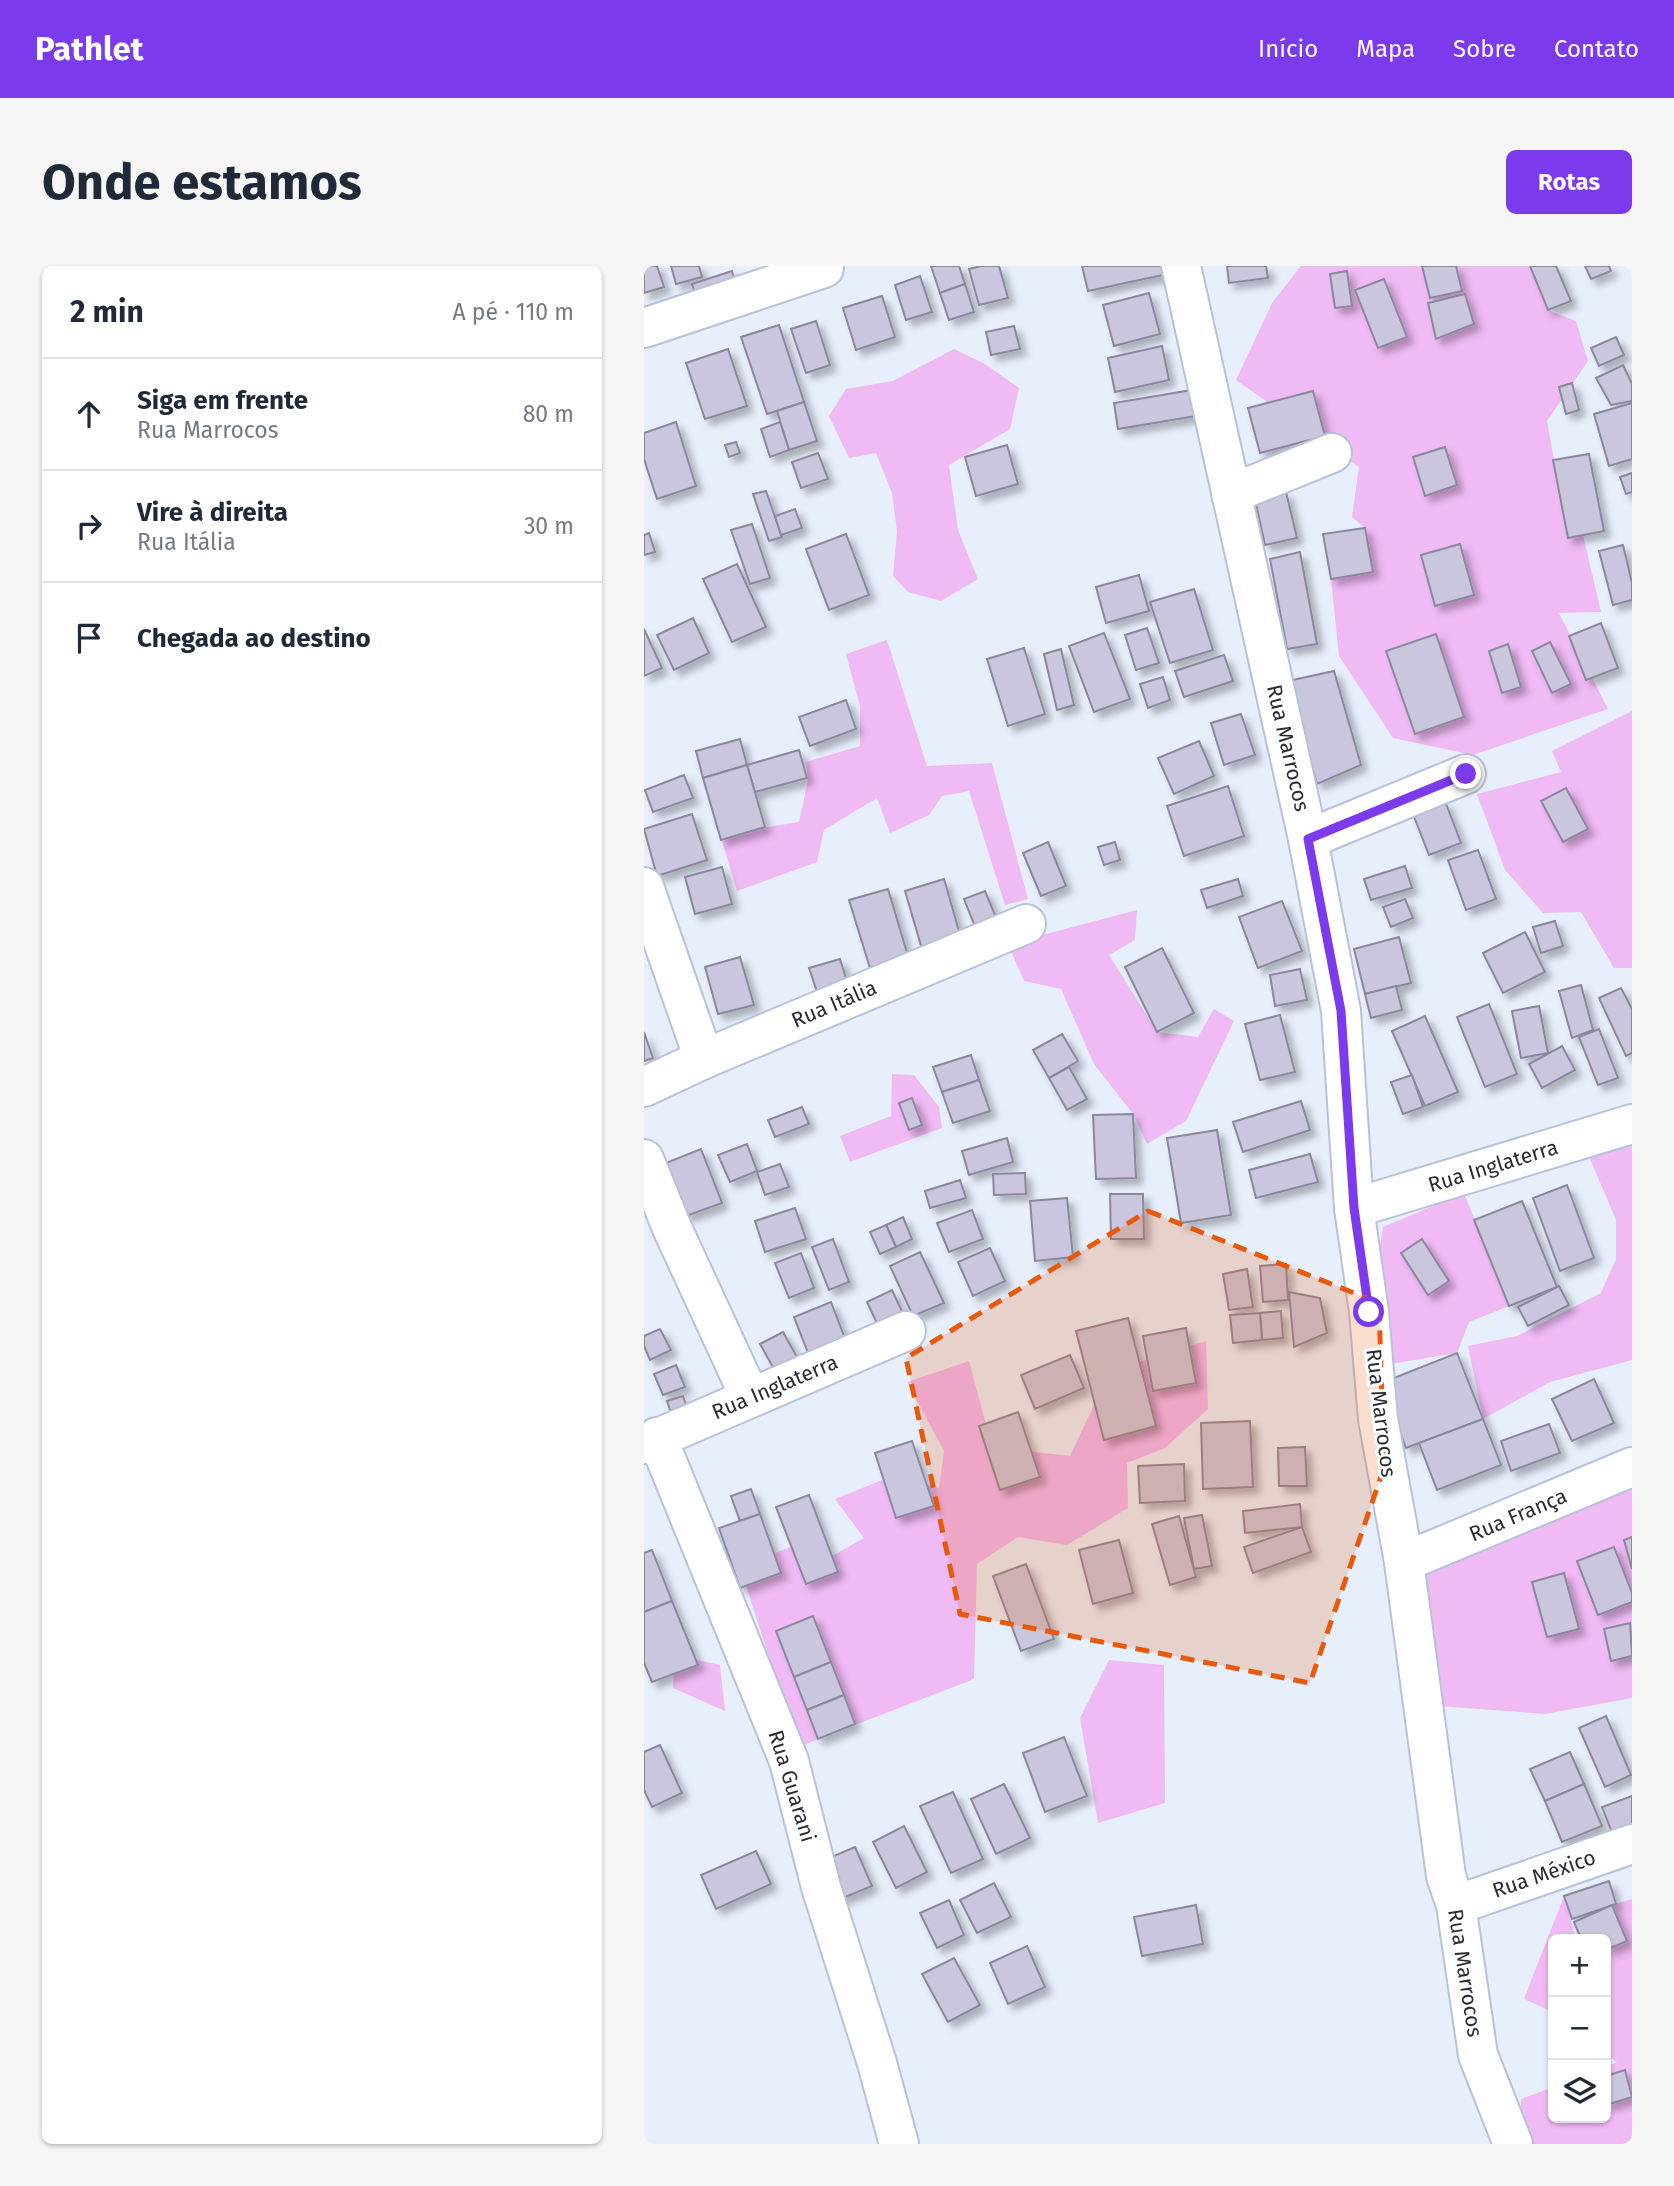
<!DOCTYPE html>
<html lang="pt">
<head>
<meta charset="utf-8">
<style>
  :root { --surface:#fff; --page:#f6f6f7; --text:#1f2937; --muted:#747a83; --line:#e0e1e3; --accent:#7c3aed }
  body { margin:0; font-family:"Fira Sans",sans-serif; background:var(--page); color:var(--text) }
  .controls { position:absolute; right:21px; bottom:21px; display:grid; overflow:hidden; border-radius:10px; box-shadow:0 2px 5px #0004 }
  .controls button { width:63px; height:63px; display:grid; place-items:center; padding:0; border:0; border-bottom:2px solid var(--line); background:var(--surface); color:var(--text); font:35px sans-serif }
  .stop { position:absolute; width:21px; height:21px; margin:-16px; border:5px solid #7c3aed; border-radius:50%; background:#fff }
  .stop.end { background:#7c3aed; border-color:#fff; box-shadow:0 2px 7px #0008 }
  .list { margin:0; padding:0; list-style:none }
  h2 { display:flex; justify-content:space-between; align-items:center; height:91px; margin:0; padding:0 28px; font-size:30px }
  h2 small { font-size:23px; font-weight:400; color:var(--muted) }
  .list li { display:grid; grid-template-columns:46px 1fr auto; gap:21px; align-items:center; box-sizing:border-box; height:112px; padding:0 28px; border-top:2px solid var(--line) }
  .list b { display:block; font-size:26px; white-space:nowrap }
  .list p { margin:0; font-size:23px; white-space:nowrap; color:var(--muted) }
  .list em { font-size:23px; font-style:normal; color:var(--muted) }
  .icon { flex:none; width:38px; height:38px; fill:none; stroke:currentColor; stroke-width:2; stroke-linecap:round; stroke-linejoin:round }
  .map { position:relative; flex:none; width:988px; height:1878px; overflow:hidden; border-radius:10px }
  header { display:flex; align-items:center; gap:42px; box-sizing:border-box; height:98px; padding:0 35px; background:var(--accent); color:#fff }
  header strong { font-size:33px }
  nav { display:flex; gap:38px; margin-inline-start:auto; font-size:24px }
  .intro { display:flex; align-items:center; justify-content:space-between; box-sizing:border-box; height:168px; padding:0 42px }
  h1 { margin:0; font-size:49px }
  .button { padding:18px 32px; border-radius:10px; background:var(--accent); color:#fff; font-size:24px; font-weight:700 }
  main { display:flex; gap:42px; padding:0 42px }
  aside { flex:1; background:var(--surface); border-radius:10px; box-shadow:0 2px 5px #0004 }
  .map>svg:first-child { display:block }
  .green { fill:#f0baf5 }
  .building { fill:#cac6dd; stroke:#8b879c; stroke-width:2; filter:url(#shadow) }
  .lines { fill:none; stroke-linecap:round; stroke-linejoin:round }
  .minor-casing { stroke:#b8c2d7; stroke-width:42 }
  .minor { stroke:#fff; stroke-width:38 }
  .route { stroke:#7c3aed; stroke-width:9 }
  .marked { fill:#e8590c; fill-opacity:0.2; stroke:#e8590c; stroke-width:5; stroke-dasharray:14 9; stroke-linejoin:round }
  .labels { text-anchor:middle; stroke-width:6; stroke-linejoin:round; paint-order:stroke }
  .street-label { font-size:21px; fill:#272b33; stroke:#fff }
</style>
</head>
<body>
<header>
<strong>Pathlet</strong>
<nav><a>Início</a><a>Mapa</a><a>Sobre</a><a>Contato</a></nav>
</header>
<div class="intro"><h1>Onde estamos</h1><a class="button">Rotas</a></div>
<main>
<aside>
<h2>2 min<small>A pé · 110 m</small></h2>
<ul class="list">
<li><svg class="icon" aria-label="ahead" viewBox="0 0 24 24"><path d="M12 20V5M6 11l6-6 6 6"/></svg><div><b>Siga em frente</b><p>Rua Marrocos</p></div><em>80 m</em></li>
<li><svg class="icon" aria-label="right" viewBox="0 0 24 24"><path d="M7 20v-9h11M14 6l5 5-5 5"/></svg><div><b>Vire à direita</b><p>Rua Itália</p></div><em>30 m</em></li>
<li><svg class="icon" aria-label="arrive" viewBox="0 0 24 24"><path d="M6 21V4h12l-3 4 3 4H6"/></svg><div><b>Chegada ao destino</b></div></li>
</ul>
</aside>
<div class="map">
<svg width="988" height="1878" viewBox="0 0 988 1878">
  <defs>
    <filter id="shadow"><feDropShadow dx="6" dy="6" stdDeviation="3.5" flood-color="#0004"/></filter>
  </defs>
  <rect width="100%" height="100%" fill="#e8effc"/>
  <g class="green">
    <path d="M657 0H886L904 44 932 55 944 95 903 155 924 271 939 269 957 346 915 347 964 443 829 489 749 472 695 390 687 313 729 306 721 262 708 251 715 201 592 114 628 37Z"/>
    <path d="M310 83 341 98 375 122 366 163 305 199 314 264 334 313 297 335 264 326 249 310 253 265 248 227 232 187 205 192 185 150 202 123 249 115Z"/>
    <path d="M243 374 283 500 348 497 384 633 361 639 325 525 298 530 285 549 246 567 233 532 180 564 173 596 93 625 78 575 118 562 155 556 164 514 162 496 216 480V440L202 388Z"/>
    <path d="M988 445V702H970L937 646 899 647 861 604 833 528 917 506 908 485Z"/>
    <path d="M493 644 491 674 465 689 513 766 554 771 570 743 590 755 542 855 503 878 489 848 450 798 417 723 380 715 364 678Z"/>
    <path d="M248 808 270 809 295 841 298 862 206 896 196 870 247 850Z"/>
    <path d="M988 871V1094L906 1116 839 1153 824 1080 873 1070 957 1027 972 993V954L938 874Z"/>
    <path d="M820 927 865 1040 825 1056 813 1087 746 1098 732 1007 739 961Z"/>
    <path d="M562 1075 564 1143 521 1182 483 1197 484 1242 423 1279 374 1271 333 1298 330 1413 154 1481 96 1301 151 1279 158 1307 220 1272 191 1233 248 1210 295 1222 300 1185 263 1116 325 1095 348 1181 426 1190 466 1105Z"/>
    <path d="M988 1220V1432L901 1448 795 1440 764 1296Z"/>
    <path d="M31 1389 76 1399 81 1445 29 1422Z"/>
    <path d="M465 1394 520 1399 521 1537 454 1557 436 1452Z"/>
    <path d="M920 1630 932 1673H909V1746L880 1733Z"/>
    <path d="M988 1633V1878H877V1833L909 1821V1852H962V1801L973 1796 962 1789V1685L983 1675 968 1639Z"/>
  </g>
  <g class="building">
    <path d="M0 0H13L20 21 0 27Z"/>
    <path d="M27 0H55L58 11 32 18Z"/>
    <path d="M287 0H315L321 18 296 27Z"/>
    <path d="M337 0H355L364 32 335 39 325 3Z"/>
    <path d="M438 0H517L519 9 444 25Z"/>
    <path d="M583 0H622L624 12 585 17Z"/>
    <path d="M778 0H812L818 25 786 32Z"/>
    <path d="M886 0H912L927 35 904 44Z"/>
    <path d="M941 0H965L967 5 947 13Z"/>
    <path d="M88 5 94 25 54 38 48 18Z"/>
    <path d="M703 5 708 40 691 42 686 8Z"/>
    <path d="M276 10 288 46 262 54 251 19Z"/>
    <path d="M740 13 763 71 734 82 711 24Z"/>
    <path d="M321 18 330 46 305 54 296 27Z"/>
    <path d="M505 27 516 68 470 80 459 39Z"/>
    <path d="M821 28 830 58 792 73 784 37Z"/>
    <path d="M238 30 251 71 212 84 199 42Z"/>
    <path d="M172 55 186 99 162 107 147 63Z"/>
    <path d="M135 59 160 136 123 148 97 71Z"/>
    <path d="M370 60 376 83 347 89 342 66Z"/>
    <path d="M972 71 980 89 955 100 947 82Z"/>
    <path d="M518 80 525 114 471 126 464 92Z"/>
    <path d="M84 83 103 140 61 153 42 97Z"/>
    <path d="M979 99 988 118V135L967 139 952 112Z"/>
    <path d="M928 117 935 144 922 148 915 121Z"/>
    <path d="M548 124 552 150 474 163 470 137Z"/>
    <path d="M669 125 681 170 616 187 604 142Z"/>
    <path d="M160 136 173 175 145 184 133 145Z"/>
    <path d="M988 137V193L965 200 950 148Z"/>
    <path d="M32 156 52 220 13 233 0 193V167Z"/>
    <path d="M136 156 145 184 126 191 117 163Z"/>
    <path d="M92 176 96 187 85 191 81 179Z"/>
    <path d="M363 179 374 218 332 230 321 191Z"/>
    <path d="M801 181 813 219 781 230 769 191Z"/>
    <path d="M174 187 184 213 157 222 148 196Z"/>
    <path d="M945 188 960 265 924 272 909 194Z"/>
    <path d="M988 207V226L982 228 976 211Z"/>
    <path d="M122 225 138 271 125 275 109 228Z"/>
    <path d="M642 226 653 272 621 279 611 233Z"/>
    <path d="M151 243 158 262 137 269 131 250Z"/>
    <path d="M108 258 126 312 106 318 87 264Z"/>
    <path d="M721 262 729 306 687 313 679 268Z"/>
    <path d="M5 267 11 286 0 289V269Z"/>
    <path d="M202 268 225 329 185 344 162 283Z"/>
    <path d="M816 278 830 329 791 340 777 289Z"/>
    <path d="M979 279 988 317V334L969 339 955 285Z"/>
    <path d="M656 286 673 378 643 383 626 293Z"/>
    <path d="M93 298 122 361 88 376 59 313Z"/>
    <path d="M495 309 505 345 462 357 452 321Z"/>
    <path d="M550 323 569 384 526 397 506 336Z"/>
    <path d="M49 352 65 387 30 404 13 369Z"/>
    <path d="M957 357 974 402 942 414 925 370Z"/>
    <path d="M503 362 515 397 492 404 481 369Z"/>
    <path d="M0 363 18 402 0 410Z"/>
    <path d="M460 367 486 433 450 446 425 380Z"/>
    <path d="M792 368 820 451 771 468 742 385Z"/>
    <path d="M906 376 927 418 908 427 888 385Z"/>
    <path d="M864 378 877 421 858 427 845 385Z"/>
    <path d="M380 382 401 448 364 460 343 393Z"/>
    <path d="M417 383 430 439 413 444 400 388Z"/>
    <path d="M580 389 589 415 540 431 531 405Z"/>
    <path d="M690 405 717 499 673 518 644 415Z"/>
    <path d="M519 411 526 434 504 442 496 418Z"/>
    <path d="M202 434 212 463 166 480 155 451Z"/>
    <path d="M597 448 611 489 580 499 567 457Z"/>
    <path d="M96 473 103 499 59 512 52 485Z"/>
    <path d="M555 475 570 510 530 528 514 492Z"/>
    <path d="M155 484 163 512 111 526 103 499Z"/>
    <path d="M103 499 121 561 77 574 59 512Z"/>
    <path d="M40 509 49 532 9 546 1 524Z"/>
    <path d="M584 520 600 570 540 590 523 540Z"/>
    <path d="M922 522 944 563 919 576 897 535Z"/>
    <path d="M801 535 817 577 785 589 769 548Z"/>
    <path d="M48 548 63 594 13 610 0 563Z"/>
    <path d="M404 576 422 620 397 630 379 587Z"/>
    <path d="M471 576 476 594 460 599 454 581Z"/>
    <path d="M834 584 852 633 822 644 804 594Z"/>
    <path d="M761 600 768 622 727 634 720 613Z"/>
    <path d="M78 601 88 638 51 648 41 611Z"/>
    <path d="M300 613 317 672 278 683 261 625Z"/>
    <path d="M594 613 599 630 563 642 557 624Z"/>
    <path d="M244 623 264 690 226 702 205 634Z"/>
    <path d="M341 625 353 654 332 663 320 633Z"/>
    <path d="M761 633 769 652 747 661 739 641Z"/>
    <path d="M638 635 658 685 614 702 595 651Z"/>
    <path d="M911 655 919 680 897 687 889 661Z"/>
    <path d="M881 666 901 706 859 727 839 687Z"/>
    <path d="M755 671 767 717 721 728 710 683Z"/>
    <path d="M518 682 550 747 513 766 481 701Z"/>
    <path d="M96 691 110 739 74 748 61 701Z"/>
    <path d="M196 693 205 722 175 732 165 702Z"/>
    <path d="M656 703 663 734 631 740 626 709Z"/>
    <path d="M937 719 949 764 928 772 915 725Z"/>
    <path d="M752 720 758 744 727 752 721 728Z"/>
    <path d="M977 722 988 743V787L982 790 955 732Z"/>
    <path d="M845 738 873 808 841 821 813 751Z"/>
    <path d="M895 740 904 787 877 792 868 745Z"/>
    <path d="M636 749 651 806 616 814 601 758Z"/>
    <path d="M781 750 814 826 781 840 748 765Z"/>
    <path d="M955 763 974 812 954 819 935 771Z"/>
    <path d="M0 766 9 792 0 795Z"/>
    <path d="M418 768 434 795 405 812 389 784Z"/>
    <path d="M918 780 931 804 898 822 885 798Z"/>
    <path d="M327 789 335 814 298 826 289 801Z"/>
    <path d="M425 801 443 833 423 844 405 812Z"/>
    <path d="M768 809 779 841 759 848 747 816Z"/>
    <path d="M335 814 346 845 309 857 298 826Z"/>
    <path d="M268 832 278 859 265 864 255 837Z"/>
    <path d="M657 835 666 864 599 886 589 856Z"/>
    <path d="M158 841 165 858 131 871 124 854Z"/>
    <path d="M489 848 492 912 452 913 449 849Z"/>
    <path d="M573 864 587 949 537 957 523 872Z"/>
    <path d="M363 872 369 896 325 909 318 885Z"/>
    <path d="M103 878 113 905 86 916 74 889Z"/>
    <path d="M57 883 78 937 42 950 22 897Z"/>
    <path d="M666 888 674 916 612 932 605 904Z"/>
    <path d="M136 898 145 921 121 929 113 906Z"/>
    <path d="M381 907 382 928 350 929 349 908Z"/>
    <path d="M316 914 322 932 286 942 281 925Z"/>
    <path d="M923 919 950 992 916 1005 889 932Z"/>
    <path d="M466 928H499L500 973H467Z"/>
    <path d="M423 932 429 991 391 995 386 935Z"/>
    <path d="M878 935 913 1021 865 1040 830 954Z"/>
    <path d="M151 942 162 973 121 986 111 955Z"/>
    <path d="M328 944 339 973 305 986 293 957Z"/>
    <path d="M259 951 268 973 252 981 242 959Z"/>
    <path d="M242 959 252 981 236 988 226 966Z"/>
    <path d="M189 973 205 1016 185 1024 168 981Z"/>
    <path d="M778 973 805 1015 784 1029 757 987Z"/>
    <path d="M346 982 361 1015 329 1030 314 996Z"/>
    <path d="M276 986 300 1037 269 1050 246 1000Z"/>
    <path d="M157 987 170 1022 145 1032 131 997Z"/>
    <path d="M642 998 644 1034 619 1036 616 1000Z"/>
    <path d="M603 1003 609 1041 585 1044 579 1008Z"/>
    <path d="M915 1020 925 1039 884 1060 874 1041Z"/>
    <path d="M248 1024 261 1052 236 1064 223 1036Z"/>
    <path d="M645 1026 676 1032 683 1067 650 1081Z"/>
    <path d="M187 1036 205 1083 168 1097 150 1051Z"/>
    <path d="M637 1045 639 1072 618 1074 616 1047Z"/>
    <path d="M616 1047 618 1074 589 1077 586 1049Z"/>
    <path d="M484 1052 512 1160 460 1174 432 1065Z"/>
    <path d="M542 1062 552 1117 509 1125 499 1070Z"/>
    <path d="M16 1063 27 1084 6 1094 0 1080V1070Z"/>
    <path d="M139 1066 158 1100 135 1112 116 1078Z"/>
    <path d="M813 1087 839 1153 762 1182 737 1117Z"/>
    <path d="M426 1089 440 1122 391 1143 377 1109Z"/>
    <path d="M32 1099 41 1121 19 1129 10 1108Z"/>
    <path d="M950 1113 970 1157 928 1175 908 1133Z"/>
    <path d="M39 1130 46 1150 30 1156 23 1135Z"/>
    <path d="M374 1146 396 1211 356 1224 335 1160Z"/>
    <path d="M839 1153 857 1199 793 1224 775 1177Z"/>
    <path d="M606 1155 609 1221 559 1223 557 1157Z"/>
    <path d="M905 1158 916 1187 867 1205 857 1175Z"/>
    <path d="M268 1175 290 1240 252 1252 231 1187Z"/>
    <path d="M661 1181 663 1220H635L634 1182Z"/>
    <path d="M540 1198 541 1235 496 1237 494 1200Z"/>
    <path d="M107 1223 116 1248 96 1255 87 1230Z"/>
    <path d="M165 1229 194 1306 162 1318 132 1241Z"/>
    <path d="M656 1238 658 1261 601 1267 599 1245Z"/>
    <path d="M116 1248 137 1307 96 1322 75 1262Z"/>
    <path d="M558 1249 568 1300 550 1303 540 1252Z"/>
    <path d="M535 1250 552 1311 526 1319 508 1258Z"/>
    <path d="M658 1261 667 1286 609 1307 600 1281Z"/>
    <path d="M988 1271V1303L980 1274Z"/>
    <path d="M475 1274 489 1327 449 1338 435 1284Z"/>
    <path d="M970 1281 988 1327V1336L954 1349 933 1295Z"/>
    <path d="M8 1284 28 1335 0 1346V1287Z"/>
    <path d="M382 1298 410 1373 377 1385 349 1310Z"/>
    <path d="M920 1307 935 1363 903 1371 888 1316Z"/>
    <path d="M28 1335 54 1399 8 1416 0 1397V1346Z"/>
    <path d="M169 1350 187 1396 150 1411 132 1365Z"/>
    <path d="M986 1357 988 1390 967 1395 960 1363Z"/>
    <path d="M187 1396 200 1429 163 1444 150 1411Z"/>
    <path d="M200 1429 211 1458 174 1473 163 1444Z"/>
    <path d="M962 1450 987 1509 961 1521 935 1462Z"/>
    <path d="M420 1471 443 1530 401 1546 379 1487Z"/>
    <path d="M16 1479 38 1527 8 1541 0 1524V1486Z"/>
    <path d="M926 1486 940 1518 901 1535 886 1503Z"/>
    <path d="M360 1518 386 1572 352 1588 327 1533Z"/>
    <path d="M940 1518 958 1560 918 1576 901 1535Z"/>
    <path d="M309 1526 339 1593 307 1607 276 1540Z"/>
    <path d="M988 1530V1562L969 1569 958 1541Z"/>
    <path d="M260 1560 283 1606 252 1622 229 1576Z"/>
    <path d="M211 1581 228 1620 194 1634 178 1595Z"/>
    <path d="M112 1585 127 1618 72 1643 57 1609Z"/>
    <path d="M965 1615 972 1638 928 1653 920 1630Z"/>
    <path d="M350 1617 367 1651 333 1667 316 1634Z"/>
    <path d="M305 1634 320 1669 293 1682 276 1647Z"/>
    <path d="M552 1639 559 1678 498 1690 490 1651Z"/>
    <path d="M968 1639 983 1675 962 1684V1673H937L930 1656Z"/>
    <path d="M383 1680 401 1721 364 1738 346 1697Z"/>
    <path d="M310 1692 336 1739 304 1756 278 1708Z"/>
    <path d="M981 1804 988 1831 962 1839V1810Z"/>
  </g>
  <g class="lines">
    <g class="minor-casing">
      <g id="minor">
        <path d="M537 0 664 573 697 745 710 942 725 1046 734 1153 760 1296 802 1610 812 1639 834 1789 869 1878"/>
        <path d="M0 62 180 2"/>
        <path d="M587 228 688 187"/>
        <path d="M664 573 822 508"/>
        <path d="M0 621 60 793"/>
        <path d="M0 821 60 793 382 658"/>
        <path d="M0 893 28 962 106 1131"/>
        <path d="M710 942 988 858"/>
        <path d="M13 1171 145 1495 177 1621 233 1797 255 1878"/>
        <path d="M0 1178 262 1065"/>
        <path d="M760 1296 988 1201"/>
        <path d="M812 1639 988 1578"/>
      </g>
    </g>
    <use href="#minor" class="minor"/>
  </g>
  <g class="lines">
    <path class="route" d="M725 1046 710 942 697 745 664 573 822 508"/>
  </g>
  <path class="marked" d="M504 945 735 1037 740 1202 666 1417 316 1348 262 1092Z"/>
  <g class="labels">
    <g class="street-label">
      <text transform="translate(644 482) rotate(77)" y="7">Rua Marrocos</text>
      <text transform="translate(190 738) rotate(-23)" y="7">Rua Itália</text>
      <text transform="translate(849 900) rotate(-17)" y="7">Rua Inglaterra</text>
      <text transform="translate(131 1121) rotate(-23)" y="7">Rua Inglaterra</text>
      <text transform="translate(737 1147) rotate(83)" y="7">Rua Marrocos</text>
      <text transform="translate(874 1249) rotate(-23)" y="7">Rua França</text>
      <text transform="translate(148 1520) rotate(73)" y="7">Rua Guarani</text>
      <text transform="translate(900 1608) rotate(-19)" y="7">Rua México</text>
      <text transform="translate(821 1707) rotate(81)" y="7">Rua Marrocos</text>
    </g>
  </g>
</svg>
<div class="controls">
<button>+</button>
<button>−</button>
<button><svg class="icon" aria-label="layers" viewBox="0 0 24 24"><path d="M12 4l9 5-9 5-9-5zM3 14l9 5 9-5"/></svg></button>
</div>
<div class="stop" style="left:725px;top:1046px"></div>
<div class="stop end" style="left:822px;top:508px"></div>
</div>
</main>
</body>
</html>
